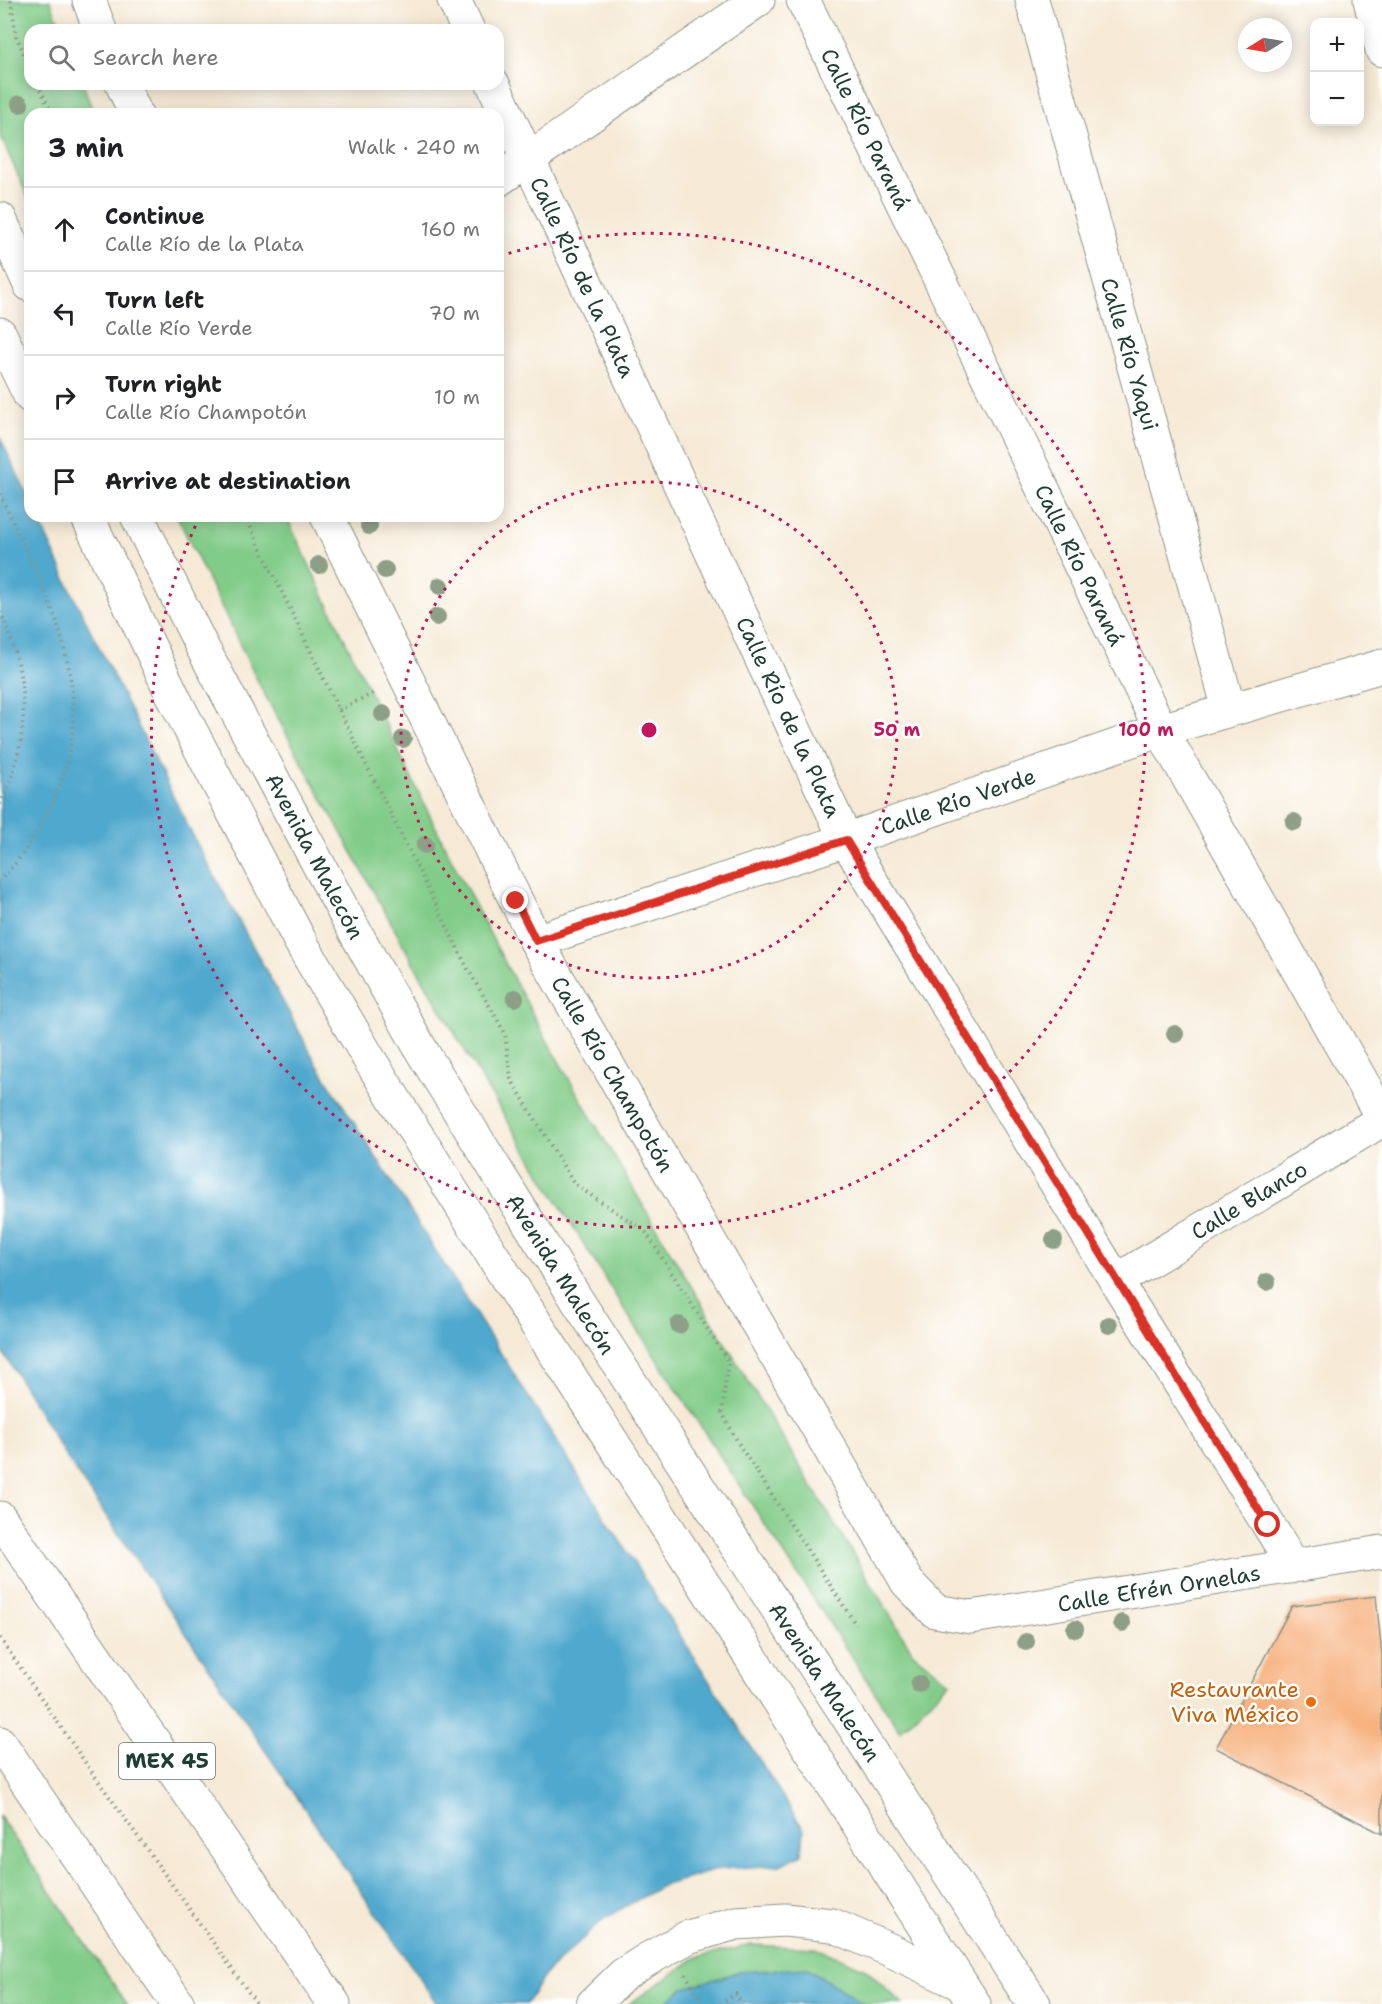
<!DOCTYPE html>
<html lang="en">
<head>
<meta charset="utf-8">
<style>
  :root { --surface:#fff; --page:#f2f2f2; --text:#202124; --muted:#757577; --line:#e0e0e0 }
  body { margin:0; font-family:"Shantell Sans",sans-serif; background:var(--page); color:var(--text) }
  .controls { position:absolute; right:18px; top:18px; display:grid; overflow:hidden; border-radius:12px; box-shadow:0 3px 15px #0003 }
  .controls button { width:54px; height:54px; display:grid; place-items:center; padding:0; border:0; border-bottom:2px solid var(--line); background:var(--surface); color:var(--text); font:30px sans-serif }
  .compass { position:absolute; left:1238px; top:18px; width:54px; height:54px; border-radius:50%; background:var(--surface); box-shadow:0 3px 15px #0003; rotate:259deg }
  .stop { position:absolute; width:18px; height:18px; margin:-14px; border:4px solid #d93025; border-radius:50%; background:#fff }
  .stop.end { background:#d93025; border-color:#fff; box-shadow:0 2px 6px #0008 }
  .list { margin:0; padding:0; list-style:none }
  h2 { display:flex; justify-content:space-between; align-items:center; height:78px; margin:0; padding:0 24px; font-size:26px }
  h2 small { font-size:20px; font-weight:400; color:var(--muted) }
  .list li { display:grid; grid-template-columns:39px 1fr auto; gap:18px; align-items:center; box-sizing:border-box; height:84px; padding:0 24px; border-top:2px solid var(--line) }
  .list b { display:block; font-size:22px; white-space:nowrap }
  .list p { margin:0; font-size:20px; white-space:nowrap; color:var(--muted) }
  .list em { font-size:20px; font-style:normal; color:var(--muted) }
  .icon { flex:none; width:33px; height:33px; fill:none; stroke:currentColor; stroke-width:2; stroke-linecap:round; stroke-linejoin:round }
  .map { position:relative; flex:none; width:1382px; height:2004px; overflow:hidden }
  .search { position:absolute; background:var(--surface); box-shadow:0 3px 15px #0003; left:24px; top:24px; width:480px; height:66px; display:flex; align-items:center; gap:15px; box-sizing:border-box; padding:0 21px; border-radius:18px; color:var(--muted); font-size:22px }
  .panel { position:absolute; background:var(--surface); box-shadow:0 3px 15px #0003; left:24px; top:108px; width:480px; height:414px; border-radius:18px }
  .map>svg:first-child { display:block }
  .green { fill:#82cc89; stroke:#50845e; stroke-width:1.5 }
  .water { fill:#50a8cd; stroke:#387280; stroke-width:1.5 }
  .building { fill:#f7b280 }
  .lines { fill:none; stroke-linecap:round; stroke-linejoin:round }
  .street-casing { stroke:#8a9485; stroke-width:35 }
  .primary-casing { stroke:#8a9485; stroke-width:35 }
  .path { stroke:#8a9485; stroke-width:4; stroke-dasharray:1.5 4.5; stroke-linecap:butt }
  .street { stroke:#fff; stroke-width:33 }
  .primary { stroke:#fff; stroke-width:33 }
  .tree { fill:#8e9f88 }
  .route { stroke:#d93025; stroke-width:8 }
  .ring { fill:none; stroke:#c2185b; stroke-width:3; stroke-dasharray:3 6 }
  .food-dot { fill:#e8710a; stroke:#fff; stroke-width:2 }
  .labels { text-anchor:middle; stroke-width:5; stroke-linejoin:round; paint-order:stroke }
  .shield { fill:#fff; stroke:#627771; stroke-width:1.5 }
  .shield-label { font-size:21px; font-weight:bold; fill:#1f3d34 }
  .street-label { font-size:22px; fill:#1f3d34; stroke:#fff }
  .food-label { font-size:22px; fill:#c56008; stroke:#fff; text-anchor:end }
  .centre { fill:#c2185b; stroke:#fff; stroke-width:3 }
  .ring-label { font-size:18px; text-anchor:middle; font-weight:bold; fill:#c2185b; stroke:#fff; stroke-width:5; stroke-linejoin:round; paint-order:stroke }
</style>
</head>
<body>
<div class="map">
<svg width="1382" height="2004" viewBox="0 0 1382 2004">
  <rect width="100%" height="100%" fill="#fff"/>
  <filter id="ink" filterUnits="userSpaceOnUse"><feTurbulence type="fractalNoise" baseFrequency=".0167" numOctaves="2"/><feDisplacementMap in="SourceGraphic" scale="12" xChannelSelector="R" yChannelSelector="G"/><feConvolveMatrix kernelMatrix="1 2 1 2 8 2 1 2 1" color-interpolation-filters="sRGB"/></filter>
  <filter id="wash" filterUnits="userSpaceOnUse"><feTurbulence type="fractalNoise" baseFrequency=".008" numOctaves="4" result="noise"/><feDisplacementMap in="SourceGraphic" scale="24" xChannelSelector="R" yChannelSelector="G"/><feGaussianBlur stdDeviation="1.35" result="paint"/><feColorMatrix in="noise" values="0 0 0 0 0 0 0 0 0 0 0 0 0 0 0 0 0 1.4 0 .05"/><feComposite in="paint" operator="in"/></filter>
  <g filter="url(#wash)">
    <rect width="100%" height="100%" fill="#f6ead6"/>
    <g class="green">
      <path d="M0 0H50L62 30H30V84H83L94 114H30V202L0 135Z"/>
      <path d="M177 516H286C374 700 460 887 561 1065 675 1263 795 1458 913 1653L950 1682 900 1731 624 1309 484 1083 411 959 262 690Z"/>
      <path d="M0 1817 127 2004H0Z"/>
      <path d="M751 1945 816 1948 864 1968 903 2004H629L697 1957Z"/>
    </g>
    <g class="water">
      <path d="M0 437 30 501V516H37L77 603 195 840 318 1066 804 1830 802 1854 780 1865 720 1869 662 1886 605 1918 547 1972 526 2004H437L65 1455 0 1347Z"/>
      <path d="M807 1968 864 2004H664L684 1988 739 1972Z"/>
    </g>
    <g id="blocks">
      <path class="building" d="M1376 1596 1382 1656V1834L1216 1748 1292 1606Z"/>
    </g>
  </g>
  <g filter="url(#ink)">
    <use href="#blocks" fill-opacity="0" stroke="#8a9485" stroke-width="1.5"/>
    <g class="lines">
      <g class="street-casing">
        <g id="street">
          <path d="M89 0 100 30"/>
          <path d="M454 0 468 30"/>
          <path d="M803 0 1161 730 1382 1117"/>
          <path d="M1032 0 1229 709"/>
          <path d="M1370 0 1382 50"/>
          <path d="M122 84 136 114"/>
          <path d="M493 84 846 840 1116 1281 1281 1545 1290 1567"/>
          <path d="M498 180 758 0"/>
          <path d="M327 516 536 941 907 1582 935 1611 971 1617 1382 1552"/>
          <path d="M536 941 846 840 1161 730 1382 666"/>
          <path d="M1116 1281 1382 1120"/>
        </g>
      </g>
      <g class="primary-casing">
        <g id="primary">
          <path d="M0 219 30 285"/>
          <path d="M0 334 30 396"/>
          <path d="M87 516 176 702 300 941 368 1057 508 1280 974 2004"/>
          <path d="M137 516 200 643 344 912 423 1053 577 1300 1034 2004"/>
          <path d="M0 1518 334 2004"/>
          <path d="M0 1743 178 2004"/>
          <path d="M593 2004 623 1975 648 1959 688 1937 736 1923 785 1920 832 1925 888 1949 961 1984"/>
        </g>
      </g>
      <g class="path">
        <path d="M11 0 16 36 30 66"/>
        <path d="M38 84 52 114"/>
        <path d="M0 494C49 600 108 697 47 813 34 838 20 861 0 880"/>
        <path d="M245 516 339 710 469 971 505 1033 511 1079 574 1184 645 1231 728 1361 722 1413 740 1446 856 1625"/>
        <path d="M0 612C30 677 32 739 0 804"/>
        <path d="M339 710 376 692"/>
        <path d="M0 1638 89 1768 257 2004"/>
        <path d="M685 1974 704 2004"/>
        <path d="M720 2004 736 1994 742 2004"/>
      </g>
      <use href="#street" class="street"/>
      <use href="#primary" class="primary"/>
    </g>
    <g class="tree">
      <circle cx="20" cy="104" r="9"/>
      <circle cx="369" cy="526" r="9"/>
      <circle cx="319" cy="565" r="9"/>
      <circle cx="385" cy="570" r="9"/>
      <circle cx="440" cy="586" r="9"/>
      <circle cx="437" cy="617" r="9"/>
      <circle cx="383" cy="714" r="9"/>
      <circle cx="403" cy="739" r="9"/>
      <circle cx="1294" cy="822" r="9"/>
      <circle cx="425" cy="845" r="9"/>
      <circle cx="515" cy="998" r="9"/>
      <circle cx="1175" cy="1034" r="9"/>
      <circle cx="1054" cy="1240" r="9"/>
      <circle cx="1267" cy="1282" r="9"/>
      <circle cx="679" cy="1325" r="9"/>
      <circle cx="1109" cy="1325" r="9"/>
      <circle cx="1122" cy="1623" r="9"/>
      <circle cx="1075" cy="1629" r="9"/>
      <circle cx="1026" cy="1642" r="9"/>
      <circle cx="919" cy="1684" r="9"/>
    </g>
  </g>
  <g class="lines" filter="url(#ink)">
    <path class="route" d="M516 901 536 941 846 840 1268 1525"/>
  </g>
  <g class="ring">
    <circle cx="649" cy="730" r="248"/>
    <path d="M500 256A497 497 0 1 1 200 516"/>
  </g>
  <circle class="food-dot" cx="1311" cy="1702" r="6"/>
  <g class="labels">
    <rect class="shield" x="119" y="1743" width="96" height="36" rx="4.5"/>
    <g class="shield-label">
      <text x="167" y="1768">MEX 45</text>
    </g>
    <g class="street-label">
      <text transform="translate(866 129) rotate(64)" y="8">Calle Río Paraná</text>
      <text transform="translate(583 277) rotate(65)" y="8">Calle Río de la Plata</text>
      <text transform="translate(1130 354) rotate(74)" y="8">Calle Río Yaqui</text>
      <text transform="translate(1080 565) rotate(64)" y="8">Calle Río Paraná</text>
      <text transform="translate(789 717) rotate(65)" y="8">Calle Río de la Plata</text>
      <text transform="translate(958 801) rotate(-19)" y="8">Calle Río Verde</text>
      <text transform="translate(315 856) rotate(62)" y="8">Avenida Malecón</text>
      <text transform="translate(613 1074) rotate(60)" y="8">Calle Río Champotón</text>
      <text transform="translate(1249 1200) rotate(-31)" y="8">Calle Blanco</text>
      <text transform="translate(561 1274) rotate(58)" y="8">Avenida Malecón</text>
      <text transform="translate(1159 1588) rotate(-9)" y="8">Calle Efrén Ornelas</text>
      <text transform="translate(825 1682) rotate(57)" y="8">Avenida Malecón</text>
    </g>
    <g class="food-label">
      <text x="1299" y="1697">Restaurante<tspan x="1299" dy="25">Viva México</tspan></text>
    </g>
  </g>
  <circle cx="649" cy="730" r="9" class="centre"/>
  <g class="ring-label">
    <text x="897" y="736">50 m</text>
    <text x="1146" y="736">100 m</text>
  </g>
</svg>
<div class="controls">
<button>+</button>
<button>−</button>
</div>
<svg class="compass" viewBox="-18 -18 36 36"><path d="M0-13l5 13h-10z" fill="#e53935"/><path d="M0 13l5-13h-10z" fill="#757577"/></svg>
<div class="stop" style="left:1268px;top:1525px"></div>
<div class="stop end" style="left:516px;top:901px"></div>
<div class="search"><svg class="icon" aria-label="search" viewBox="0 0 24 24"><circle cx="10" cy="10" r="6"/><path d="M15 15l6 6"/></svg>Search here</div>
<section class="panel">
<h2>3 min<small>Walk · 240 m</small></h2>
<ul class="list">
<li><svg class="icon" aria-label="ahead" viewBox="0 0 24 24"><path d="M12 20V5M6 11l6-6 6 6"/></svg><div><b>Continue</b><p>Calle Río de la Plata</p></div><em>160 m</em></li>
<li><svg class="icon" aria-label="left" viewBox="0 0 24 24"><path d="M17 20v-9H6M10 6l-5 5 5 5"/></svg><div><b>Turn left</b><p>Calle Río Verde</p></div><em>70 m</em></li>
<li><svg class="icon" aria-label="right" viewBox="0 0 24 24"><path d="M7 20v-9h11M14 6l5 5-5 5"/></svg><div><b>Turn right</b><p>Calle Río Champotón</p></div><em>10 m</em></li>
<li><svg class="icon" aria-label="arrive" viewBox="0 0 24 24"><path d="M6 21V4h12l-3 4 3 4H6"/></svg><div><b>Arrive at destination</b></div></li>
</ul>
</section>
</div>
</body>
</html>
